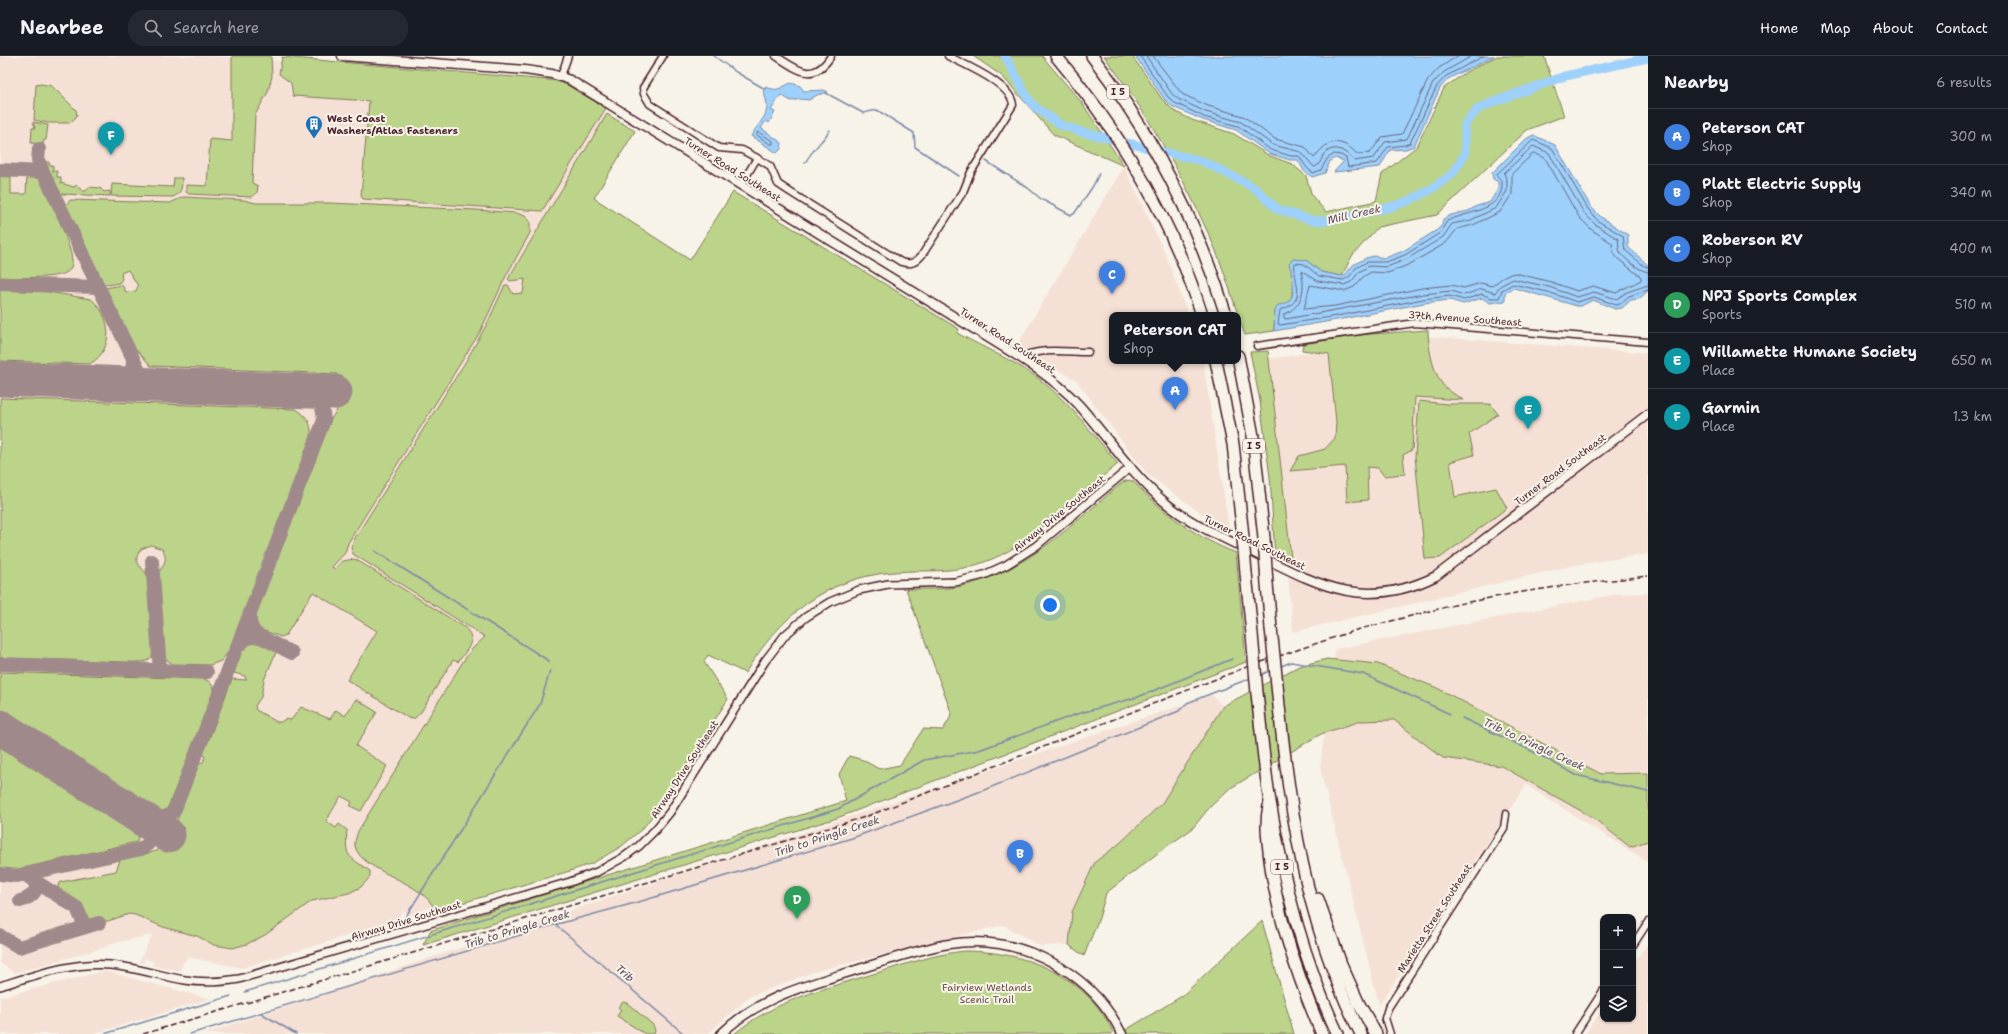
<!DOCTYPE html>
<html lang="en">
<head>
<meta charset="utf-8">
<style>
  :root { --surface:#171b24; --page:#242831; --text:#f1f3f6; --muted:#9ea1a6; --line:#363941; --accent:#b45309 }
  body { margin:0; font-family:"Shantell Sans",sans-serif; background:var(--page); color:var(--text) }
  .controls { position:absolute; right:12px; bottom:12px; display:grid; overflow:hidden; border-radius:8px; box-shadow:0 1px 3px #0004 }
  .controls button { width:36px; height:36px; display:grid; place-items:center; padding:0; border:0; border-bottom:1px solid var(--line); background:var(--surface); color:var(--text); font:20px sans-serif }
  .you { position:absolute; left:1050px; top:549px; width:14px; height:14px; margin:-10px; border:3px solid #fff; border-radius:50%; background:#1a73e8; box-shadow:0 0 0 6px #1a73e833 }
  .badge { display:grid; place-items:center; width:26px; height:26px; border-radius:50%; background:var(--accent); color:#fff; font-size:13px; font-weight:700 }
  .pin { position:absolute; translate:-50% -33px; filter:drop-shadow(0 1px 2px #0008) }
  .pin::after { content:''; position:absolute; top:21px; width:14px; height:12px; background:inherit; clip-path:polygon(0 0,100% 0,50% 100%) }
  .popup { position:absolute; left:1109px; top:256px; width:132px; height:52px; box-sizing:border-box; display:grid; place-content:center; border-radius:8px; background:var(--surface); filter:drop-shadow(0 1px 3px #0005); font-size:13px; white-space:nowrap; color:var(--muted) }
  .popup b { font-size:15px; color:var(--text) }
  .popup::after { content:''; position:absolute; left:50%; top:100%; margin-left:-8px; border:8px solid transparent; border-top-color:var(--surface) }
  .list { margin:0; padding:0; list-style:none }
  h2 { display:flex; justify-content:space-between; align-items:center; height:52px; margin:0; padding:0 16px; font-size:17px }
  h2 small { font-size:13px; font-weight:400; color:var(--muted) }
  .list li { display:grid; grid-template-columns:26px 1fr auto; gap:12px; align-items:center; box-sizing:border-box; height:56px; padding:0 16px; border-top:1px solid var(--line) }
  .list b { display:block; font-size:15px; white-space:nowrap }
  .list p { margin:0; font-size:13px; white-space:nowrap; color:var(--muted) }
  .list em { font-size:13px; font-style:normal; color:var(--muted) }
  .icon { flex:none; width:22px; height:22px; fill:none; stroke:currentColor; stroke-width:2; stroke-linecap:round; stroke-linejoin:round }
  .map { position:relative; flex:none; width:1648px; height:978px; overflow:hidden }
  header { display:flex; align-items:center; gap:24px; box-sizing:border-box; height:56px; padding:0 20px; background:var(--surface); border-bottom:1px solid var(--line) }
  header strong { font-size:19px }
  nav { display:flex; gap:22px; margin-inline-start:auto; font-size:14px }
  .search { width:280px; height:36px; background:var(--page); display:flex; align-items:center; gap:10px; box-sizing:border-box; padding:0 14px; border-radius:16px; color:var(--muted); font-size:15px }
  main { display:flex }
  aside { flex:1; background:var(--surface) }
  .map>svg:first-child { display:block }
  .built { fill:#f5e0d5 }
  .green { fill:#bcd38a; stroke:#83795a }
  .water { fill:#9dd0fa; stroke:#7c89a7 }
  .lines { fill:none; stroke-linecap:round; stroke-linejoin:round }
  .shore { stroke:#6b667e; stroke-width:1 }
  .stream { stroke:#7c89a7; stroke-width:1.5 }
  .river { stroke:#9dd0fa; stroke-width:9 }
  .taxiway { stroke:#a0898a; stroke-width:14 }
  .runway { stroke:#a0898a; stroke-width:35 }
  .minor-casing { stroke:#4a1f2b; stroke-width:9 }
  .tertiary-casing { stroke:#4a1f2b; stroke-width:10 }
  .secondary-casing { stroke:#4a1f2b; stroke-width:11 }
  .motorway-casing { stroke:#4a1f2b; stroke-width:14 }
  .minor { stroke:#f7f3e8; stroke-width:6 }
  .tertiary { stroke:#f7f3e8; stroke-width:7 }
  .secondary { stroke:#f7f3e8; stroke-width:8 }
  .motorway { stroke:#f7f3e8; stroke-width:11 }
  .rail { stroke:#4a1f2b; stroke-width:1.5; stroke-dasharray:6 3; stroke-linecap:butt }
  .motorway-bridge-casing { stroke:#4a1f2b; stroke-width:14; stroke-linecap:butt }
  .motorway-bridge { stroke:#f7f3e8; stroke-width:11 }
  .labels { text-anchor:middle; stroke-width:4; stroke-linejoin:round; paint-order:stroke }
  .shield { fill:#f7f3e8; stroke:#7e5f64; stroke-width:1 }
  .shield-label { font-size:9px; font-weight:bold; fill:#4a1f2b }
  .poi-label { font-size:10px; font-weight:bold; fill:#4a1f2b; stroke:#f7f3e8; text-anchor:start }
  .street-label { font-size:10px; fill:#4a1f2b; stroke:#f7f3e8 }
  .park-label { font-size:10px; fill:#664c43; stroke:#f7f3e8 }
  .water-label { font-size:11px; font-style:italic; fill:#5f4b5f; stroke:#f7f3e8 }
</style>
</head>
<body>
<header>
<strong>Nearbee</strong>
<div class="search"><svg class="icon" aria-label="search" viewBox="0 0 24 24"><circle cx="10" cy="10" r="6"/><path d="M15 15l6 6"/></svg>Search here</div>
<nav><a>Home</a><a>Map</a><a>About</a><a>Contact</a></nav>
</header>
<main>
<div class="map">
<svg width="1648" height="978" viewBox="0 0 1648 978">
  <rect width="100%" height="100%" fill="#f7f3e8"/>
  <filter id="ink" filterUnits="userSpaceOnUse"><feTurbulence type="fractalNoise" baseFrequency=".025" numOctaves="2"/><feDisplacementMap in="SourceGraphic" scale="8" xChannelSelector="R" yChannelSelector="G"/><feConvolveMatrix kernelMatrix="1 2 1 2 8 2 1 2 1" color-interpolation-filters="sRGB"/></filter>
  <g filter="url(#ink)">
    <g class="built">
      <path d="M0 0H207L284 5 567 33 635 75 594 142 624 163 643 173 690 204 733 136 959 273 957 277 1015 307 1037 322 1071 352 1118 408 1019 488 993 503 970 511 947 515 894 516 869 520 841 529 818 540 798 553 781 568 762 590 745 617 708 599 704 606 728 643 652 761 622 790 593 807 435 855 434 851H432L422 854 424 859 415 861 403 855 396 865 242 912 187 901 179 915 152 910 154 906 145 902 143 907 139 906 152 879 110 888 106 891 15 917 0 907Z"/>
      <path d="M1124 110 1167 202 1188 259H1112V305H1203L1230 478 1147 418 1076 324 1016 291Z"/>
      <path d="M1421 280 1648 297V498L1575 509 1293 576 1268 303Z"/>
      <path d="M1648 537V806L1526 729 1379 949 1320 712 1335 593 1617 538Z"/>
      <path d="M1212 639 1223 650 1162 747 1119 788 1095 806 1072 856 1069 889 1040 890 1003 869 813 916 749 941 708 978H204Z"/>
      <path d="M1648 887V978H1585L1603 952V963H1633V908Z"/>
      <path d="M105 915 210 943 93 978H0V941Z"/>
    </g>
    <g class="green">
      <path d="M232 0H271L272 20 268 36 255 59 252 127 258 130 257 137 252 141 189 138 186 136V129L207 130 210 83 232 85Z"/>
      <path d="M973 0H1042L1082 47 1124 110 1054 79 1002 20Z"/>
      <path d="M1104 0H1132L1162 43 1174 55 1192 64 1234 78 1270 100 1292 108 1306 120 1312 140 1326 156 1376 145 1382 118 1417 90 1444 32 1466 16 1497 0H1544L1564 60 1527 74 1437 159 1378 171 1352 200 1342 220 1321 216 1306 204 1290 207 1294 229 1291 244 1275 255 1274 275 1245 279C1233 246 1224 211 1209 179 1181 116 1146 55 1104 0Z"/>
      <path d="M282 1 560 25 606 52 542 155 363 143 361 140 369 45 293 40 291 27 279 18Z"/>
      <path d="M41 28 52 30 76 54 77 60 70 67H48L34 64 36 29Z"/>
      <path d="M607 58 635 75 594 142 690 204 733 136 959 273 957 277C984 292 1013 304 1038 322 1069 346 1093 378 1118 408 1097 425 1077 441 1057 458 1037 475 1017 493 992 503 955 519 932 513 894 516 824 522 781 560 745 617L708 599 704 606 728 643 661 749 643 772 622 790 593 807 570 815 435 855C426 825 361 817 355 790 354 786 357 779 358 775L464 604 472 593 485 581 353 498 351 491 355 482 466 305 487 268 505 229H508L513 238 523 237 525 223 510 225 508 223Z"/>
      <path d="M33 66 48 69 46 84H44L43 88 31 87 32 72H35Z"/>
      <path d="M45 106H49V109H53V115H57V121H61V127L74 131 77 129 82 135H86L89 131 100 132 104 136 110 135V140L61 138Z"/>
      <path d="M0 118 11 119V138H26L27 119 38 120C46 133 75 195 72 209 71 212 69 215 67 216 58 223 12 222 0 221Z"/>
      <path d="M174 122H182C182 131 182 137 173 141L111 140 112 128 173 131Z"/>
      <path d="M183 141 244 144 256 147H330L476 154 516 157 525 160 530 165V177L506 220 480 276 348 487 345 497 332 511 335 513 342 505 355 503 464 571C479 583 466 595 458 606L453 604 421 656 415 662 410 663 347 624 377 575 313 536 286 579 281 581 259 573 256 567V558L331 363 337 354V318L151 310 134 291 105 232 122 229 126 236 136 235 138 230 128 214 121 217 122 223 119 227 108 229 103 227 66 149 70 144 170 147Z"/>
      <path d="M0 234 42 235 91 243C112 260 115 293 90 308L0 305Z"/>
      <path d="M1428 274C1428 289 1432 313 1441 326 1445 333 1456 339 1463 344L1415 341 1412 394 1403 399 1405 418 1384 420 1378 412 1367 411 1368 444 1347 446 1345 410 1290 415 1299 400 1325 393 1335 382 1336 366 1329 298 1302 294 1303 288 1358 279Z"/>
      <path d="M1268 295 1291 502 1275 500 1270 421 1260 345 1250 296Z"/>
      <path d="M0 342 296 353C307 360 312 367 311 381L230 594 221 605 210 609 173 608 168 605 164 600 157 521C161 510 170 505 162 493L151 489 141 493C129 509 146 511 148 522 153 545 153 570 154 593 152 609 139 606 126 606L0 602Z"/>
      <path d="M1419 345 1447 348H1490L1498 358 1469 378 1474 399 1450 406 1455 441 1496 432 1507 452 1440 502 1425 503 1415 400Z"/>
      <path d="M1129 424 1134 426C1162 456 1197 482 1236 497L1246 606 837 762 423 889 430 875 456 866 846 745 839 718 849 700 863 704 879 713 900 709 923 673 943 674 950 662 951 656 906 533C926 533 947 534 966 529 1029 514 1075 465 1123 426Z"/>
      <path d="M255 586 277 594 264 624 261 641 255 650 256 654 277 666H281L285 663 291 664 301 651 330 663 336 654 345 660 356 643 377 656 356 690 387 710 361 755 350 750 352 746 341 740 326 765 336 772 339 768 347 774C345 802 347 799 370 815V821L361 831 349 837 312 845 265 879 247 888 233 892 214 889 197 880 163 871 135 859 129 858 108 865H88L80 850 59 836 58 829 61 826 116 815 120 804 157 795 159 792 177 764 199 708 203 706 205 701 203 699 232 623 246 624 245 620 234 617C238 606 241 586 255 586Z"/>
      <path d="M1327 603 1378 608 1437 632 1601 718 1648 717V785L1630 791 1592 761 1501 710 1443 702 1394 664 1361 665 1321 678 1229 733 1209 752 1192 773 1163 793 1106 837 1099 862 1084 900 1069 889 1072 856 1095 806 1119 788 1162 747 1223 650 1299 610Z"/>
      <path d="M0 616 203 623C211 625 213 629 214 637L168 751C163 756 160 757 152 754L0 656Z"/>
      <path d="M0 685 135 772 139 778 137 786 19 813 5 814 0 812Z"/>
      <path d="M1262 865 1294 978H1119L1182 940Z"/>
      <path d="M965 895C1024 895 1087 919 1113 976L1112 978H734C775 944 824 933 873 918 904 909 934 898 965 895Z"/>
      <path d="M623 946 627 947 653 969 655 975 654 978H645L617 960 621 954 618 951Z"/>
    </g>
    <g class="water">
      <path d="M1135 0H1494L1448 23 1440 32 1414 90 1406 93 1390 94 1380 111 1334 116 1344 105 1335 102 1330 105 1325 117 1312 121 1304 115 1298 104H1290L1270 98 1236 74 1203 64 1173 51 1165 44Z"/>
      <path d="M791 27 800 30 804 35 824 34 828 36 817 39 809 44 800 43 791 45 781 39 771 54 775 56 769 67 766 65 761 72 782 87 781 93 777 97 751 80C762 61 773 58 763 35L766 31C779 36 779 32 791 27Z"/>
      <path d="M1533 79 1555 89 1591 151 1601 161 1628 179V191L1648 209V235L1639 243 1631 244 1622 252 1615 253 1593 244 1581 250H1577L1514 232 1505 237V245L1490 247 1482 242 1463 248 1450 244 1424 247 1337 264 1274 275 1275 255 1278 249C1300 248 1293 222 1289 207L1293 203 1306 204 1321 216 1342 220 1346 218 1353 209 1366 202 1374 200 1385 202 1403 195 1437 174 1442 169 1443 163 1451 159 1468 155 1477 150 1490 146 1498 133V126L1493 123 1492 117 1526 83Z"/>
    </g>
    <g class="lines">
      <g class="shore">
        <path d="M1140 0 1168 41 1175 47 1204 61 1238 70 1271 94 1291 100H1299L1307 112 1313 117 1321 114 1327 103 1334 98 1341 99 1346 102 1348 111 1377 107 1388 91 1405 89 1410 87 1437 30 1446 20 1484 0"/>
        <path d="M1146 0 1172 38 1178 43 1206 56 1241 66 1273 89 1301 96 1314 111C1321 109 1320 104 1324 99 1334 86 1347 96 1354 105L1374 102 1385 86 1407 83 1433 27 1444 16 1472 0"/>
        <path d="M1153 0 1182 38 1208 50 1243 60 1275 83 1305 91 1314 102C1317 99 1319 95 1323 92 1334 81 1348 88 1357 98L1370 97 1382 81 1402 78 1428 24 1439 12 1458 0"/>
        <path d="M758 76 773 85V88H770L757 79Z"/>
        <path d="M1534 97 1545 102 1579 161 1592 174 1612 187 1613 196 1617 202 1641 221V224C1632 229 1624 232 1616 237L1593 230 1577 235 1551 226 1515 217 1506 219 1492 230 1481 227 1464 232 1451 229 1422 232 1335 250 1304 253 1310 229 1344 235 1354 231 1363 221 1371 216 1388 217 1410 208 1446 187 1457 173 1473 169 1500 156 1512 138V118Z"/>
        <path d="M1648 211 1644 210 1625 194 1623 180 1598 165 1588 153 1552 92 1533 84 1497 118C1497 122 1502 122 1502 128 1503 155 1465 156 1447 165L1440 177 1405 199 1386 206H1367L1356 212 1349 221 1343 224 1319 220 1304 208 1295 207C1292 225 1310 245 1280 254L1278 268 1280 269 1337 260 1423 243 1450 240 1464 244 1482 238 1491 242H1499L1502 234 1513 228 1548 236 1577 246 1594 241 1616 249 1620 248 1629 240 1648 234"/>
        <path d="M1648 216C1640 215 1624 203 1620 196 1618 192 1619 187 1618 183L1596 169 1584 157 1549 97 1533 90 1504 117 1507 125V135L1496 152 1471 164 1452 168 1443 181 1407 203 1387 211 1369 210 1359 216 1351 226 1344 229 1318 225 1302 215C1301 219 1303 223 1303 227 1304 241 1297 254 1284 258V262L1286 263 1423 238 1451 235 1464 239 1482 233 1495 237 1500 230 1513 223 1549 231 1577 241 1594 236 1617 243 1627 236 1648 229"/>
      </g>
      <g class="stream">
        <path d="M714 0 736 16 765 33"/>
        <path d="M826 37 863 57 877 54 914 77 915 91 959 120"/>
        <path d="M986 105 1028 132 1041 143 1071 159 1074 158 1093 130 1099 118"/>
        <path d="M805 107C812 94 822 86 830 74"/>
        <path d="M375 495 549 605V607"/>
        <path d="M1279 611 1291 606 1363 618 1450 658"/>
        <path d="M1260 619 1272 614"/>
        <path d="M1462 662 1526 692 1576 719 1648 736"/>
        <path d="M401 868 540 648 550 615"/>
        <path d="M556 869 684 978"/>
        <path d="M245 936 838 753 924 704 979 694 1077 658 1138 641 1232 603"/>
        <path d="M261 957 296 978"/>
        <path d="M104 978 231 940"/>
        <path d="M190 978 554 869 642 845 852 782 984 734 1179 655 1187 647 1251 622"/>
      </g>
      <path class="river" d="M1005 0 1027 41 1035 51 1061 69 1082 76 1202 105 1246 127 1257 134 1277 153 1311 164 1325 165 1391 151 1408 145 1430 134 1451 119 1459 108 1465 97V68L1478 53 1491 47 1565 20 1648 2"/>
      <g class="taxiway">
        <path d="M39 93 38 104 43 116"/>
        <path d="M0 114 43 116 140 317 147 326 155 329"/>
        <path d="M0 228 98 231"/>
        <path d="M115 328C128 324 133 317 133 304"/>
        <path d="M152 505 160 614"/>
        <path d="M259 580 292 597"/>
        <path d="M238 590 247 582 259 580C252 575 249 568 250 559"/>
        <path d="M0 608 207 616"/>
        <path d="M0 818 17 820 141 793 148 788 151 781 147 765 164 763 174 755 324 364C322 347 321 343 305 334"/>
        <path d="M24 818 77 852 83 866 81 872"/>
        <path d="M20 845C31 842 43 833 31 822"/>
        <path d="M0 880 19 891 99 867"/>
      </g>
      <g class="runway">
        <path d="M0 323 335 336"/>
        <path d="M0 671 168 779"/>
      </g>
      <g class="minor-casing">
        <g id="minor">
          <path d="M663 0 643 32 644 38 650 48 719 92 742 94 757 102 770 110 778 128 790 136 901 206C911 209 915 207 922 199L963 136 971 116 1013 49C1012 28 965 9 948 0"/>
          <path d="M776 0C798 14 813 28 831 0"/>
          <path d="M561 20 568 0"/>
          <path d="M741 129 757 102"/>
          <path d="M1257 290 1415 267 1648 286"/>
          <path d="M1020 302C1039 291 1066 296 1088 296"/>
          <path d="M1633 889 1648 866"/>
          <path d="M1390 978 1385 962 1388 952 1504 772 1506 758"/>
          <path d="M1575 978 1603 935"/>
        </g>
      </g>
      <g class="tertiary-casing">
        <path id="tertiary" d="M0 930C36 919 72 906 110 909 135 911 160 920 185 924 203 927 221 926 239 923L570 826 597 816 624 801 639 790 656 773 670 756 765 605 785 579 806 561 830 546 859 534 888 528 955 526 984 519 1006 509 1036 490 1131 411"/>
      </g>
      <g class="secondary-casing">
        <g id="secondary">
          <path d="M342 0 525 14 552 18 570 24 992 284C1023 303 1054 322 1079 349 1108 382 1133 420 1167 448 1191 468 1220 480 1248 494 1315 527 1362 557 1436 520L1648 358"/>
          <path d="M721 978C759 941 807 929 856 914 886 905 918 893 949 888 1019 877 1091 915 1122 978"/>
        </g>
      </g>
      <g class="motorway-casing">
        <g id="motorway">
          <path d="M1056 0C1120 76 1172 164 1202 259"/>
          <path d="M1092 0C1152 78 1197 165 1226 259"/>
          <path d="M1238 300 1253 380 1264 482"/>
          <path d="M1216 305 1233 388 1242 471"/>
          <path d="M1246 517 1252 578"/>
          <path d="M1267 528 1271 572"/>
          <path d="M1277 629C1288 748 1306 871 1361 978"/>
          <path d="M1257 637C1261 673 1264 710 1270 746 1283 825 1303 905 1338 978"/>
          <path d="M1269 750C1265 768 1268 785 1270 804 1278 864 1298 922 1322 978"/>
          <path d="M1318 843 1341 908 1359 948 1376 978"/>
        </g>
      </g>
      <use href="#minor" class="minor"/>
      <use href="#tertiary" class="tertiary"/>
      <use href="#secondary" class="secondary"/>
      <use href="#motorway" class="motorway"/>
      <path class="rail" d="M143 978 865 761 1244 612 1356 574 1458 548 1516 537 1576 528 1648 520"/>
      <g class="motorway-bridge-casing">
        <g id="motorway-bridge">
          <path d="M1242 471 1246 517"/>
          <path d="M1264 482 1267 528"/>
          <path d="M1271 572 1277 629"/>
          <path d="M1252 578 1257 637"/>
        </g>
      </g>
      <use href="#motorway-bridge" class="motorway-bridge"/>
    </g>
  </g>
  <defs>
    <g id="building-pin" transform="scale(0.9)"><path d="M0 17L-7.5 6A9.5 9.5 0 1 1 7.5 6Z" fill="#1f6fb2" stroke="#f7f3e8"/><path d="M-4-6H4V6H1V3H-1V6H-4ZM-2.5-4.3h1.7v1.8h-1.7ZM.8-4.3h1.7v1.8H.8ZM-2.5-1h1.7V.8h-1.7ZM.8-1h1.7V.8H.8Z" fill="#fff"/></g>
  </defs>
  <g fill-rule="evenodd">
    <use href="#building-pin" x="314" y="68"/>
  </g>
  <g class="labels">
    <g class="shield">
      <rect x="1107" y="29" width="22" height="14" rx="3"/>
      <rect x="1243" y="383" width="22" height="14" rx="3"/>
      <rect x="1271" y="804" width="22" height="14" rx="3"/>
    </g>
    <g class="shield-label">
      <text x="1118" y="39">I 5</text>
      <text x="1254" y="393">I 5</text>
      <text x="1282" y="814">I 5</text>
    </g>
    <g class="poi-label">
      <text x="327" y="66">West Coast<tspan x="327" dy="12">Washers/Atlas Fasteners</tspan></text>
    </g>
    <g class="street-label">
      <text transform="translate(733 113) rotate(32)" y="4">Turner Road Southeast</text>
      <text transform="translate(1465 262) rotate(4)" y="4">37th Avenue Southeast</text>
      <text transform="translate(1008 284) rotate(33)" y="4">Turner Road Southeast</text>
      <text transform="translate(1560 413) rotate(-37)" y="4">Turner Road Southeast</text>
      <text transform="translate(1059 457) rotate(-39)" y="4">Airway Drive Southeast</text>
      <text transform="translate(1255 486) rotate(26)" y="4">Turner Road Southeast</text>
      <text transform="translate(684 713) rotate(-57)" y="4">Airway Drive Southeast</text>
      <text transform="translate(1434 862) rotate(-57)" y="4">Marietta Street Southeast</text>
      <text transform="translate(406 864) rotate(-17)" y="4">Airway Drive Southeast</text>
    </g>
    <g class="park-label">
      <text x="987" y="935">Fairview Wetlands<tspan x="987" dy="12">Scenic Trail</tspan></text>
    </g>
    <g class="water-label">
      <text transform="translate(1354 158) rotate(-13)" y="4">Mill Creek</text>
      <text transform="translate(1534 688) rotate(25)" y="4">Trib to Pringle Creek</text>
      <text transform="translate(827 780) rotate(-18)" y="4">Trib to Pringle Creek</text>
      <text transform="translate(517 873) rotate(-17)" y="4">Trib to Pringle Creek</text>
      <text transform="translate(625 917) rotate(41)" y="4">Trib</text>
    </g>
  </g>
</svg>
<div class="controls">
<button>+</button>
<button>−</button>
<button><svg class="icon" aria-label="layers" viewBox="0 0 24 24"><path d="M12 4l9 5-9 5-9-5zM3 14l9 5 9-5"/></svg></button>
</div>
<div class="you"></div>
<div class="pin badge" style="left:1175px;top:354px;background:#3f7fe0">A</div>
<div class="popup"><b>Peterson CAT</b>Shop</div>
<div class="pin badge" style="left:1020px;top:817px;background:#3f7fe0">B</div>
<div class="pin badge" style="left:1112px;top:238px;background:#3f7fe0">C</div>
<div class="pin badge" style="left:797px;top:863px;background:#2e9e5b">D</div>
<div class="pin badge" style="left:1528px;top:373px;background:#0f9aa8">E</div>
<div class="pin badge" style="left:111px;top:99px;background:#0f9aa8">F</div>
</div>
<aside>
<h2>Nearby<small>6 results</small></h2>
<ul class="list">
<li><span class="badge" style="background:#3f7fe0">A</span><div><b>Peterson CAT</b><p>Shop</p></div><em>300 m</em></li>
<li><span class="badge" style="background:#3f7fe0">B</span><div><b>Platt Electric Supply</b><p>Shop</p></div><em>340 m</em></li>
<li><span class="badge" style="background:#3f7fe0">C</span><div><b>Roberson RV</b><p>Shop</p></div><em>400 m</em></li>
<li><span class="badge" style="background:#2e9e5b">D</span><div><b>NPJ Sports Complex</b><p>Sports</p></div><em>510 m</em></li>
<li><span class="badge" style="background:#0f9aa8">E</span><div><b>Willamette Humane Society</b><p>Place</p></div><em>650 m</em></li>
<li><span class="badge" style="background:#0f9aa8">F</span><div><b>Garmin</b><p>Place</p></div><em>1.3 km</em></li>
</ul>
</aside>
</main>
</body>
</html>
